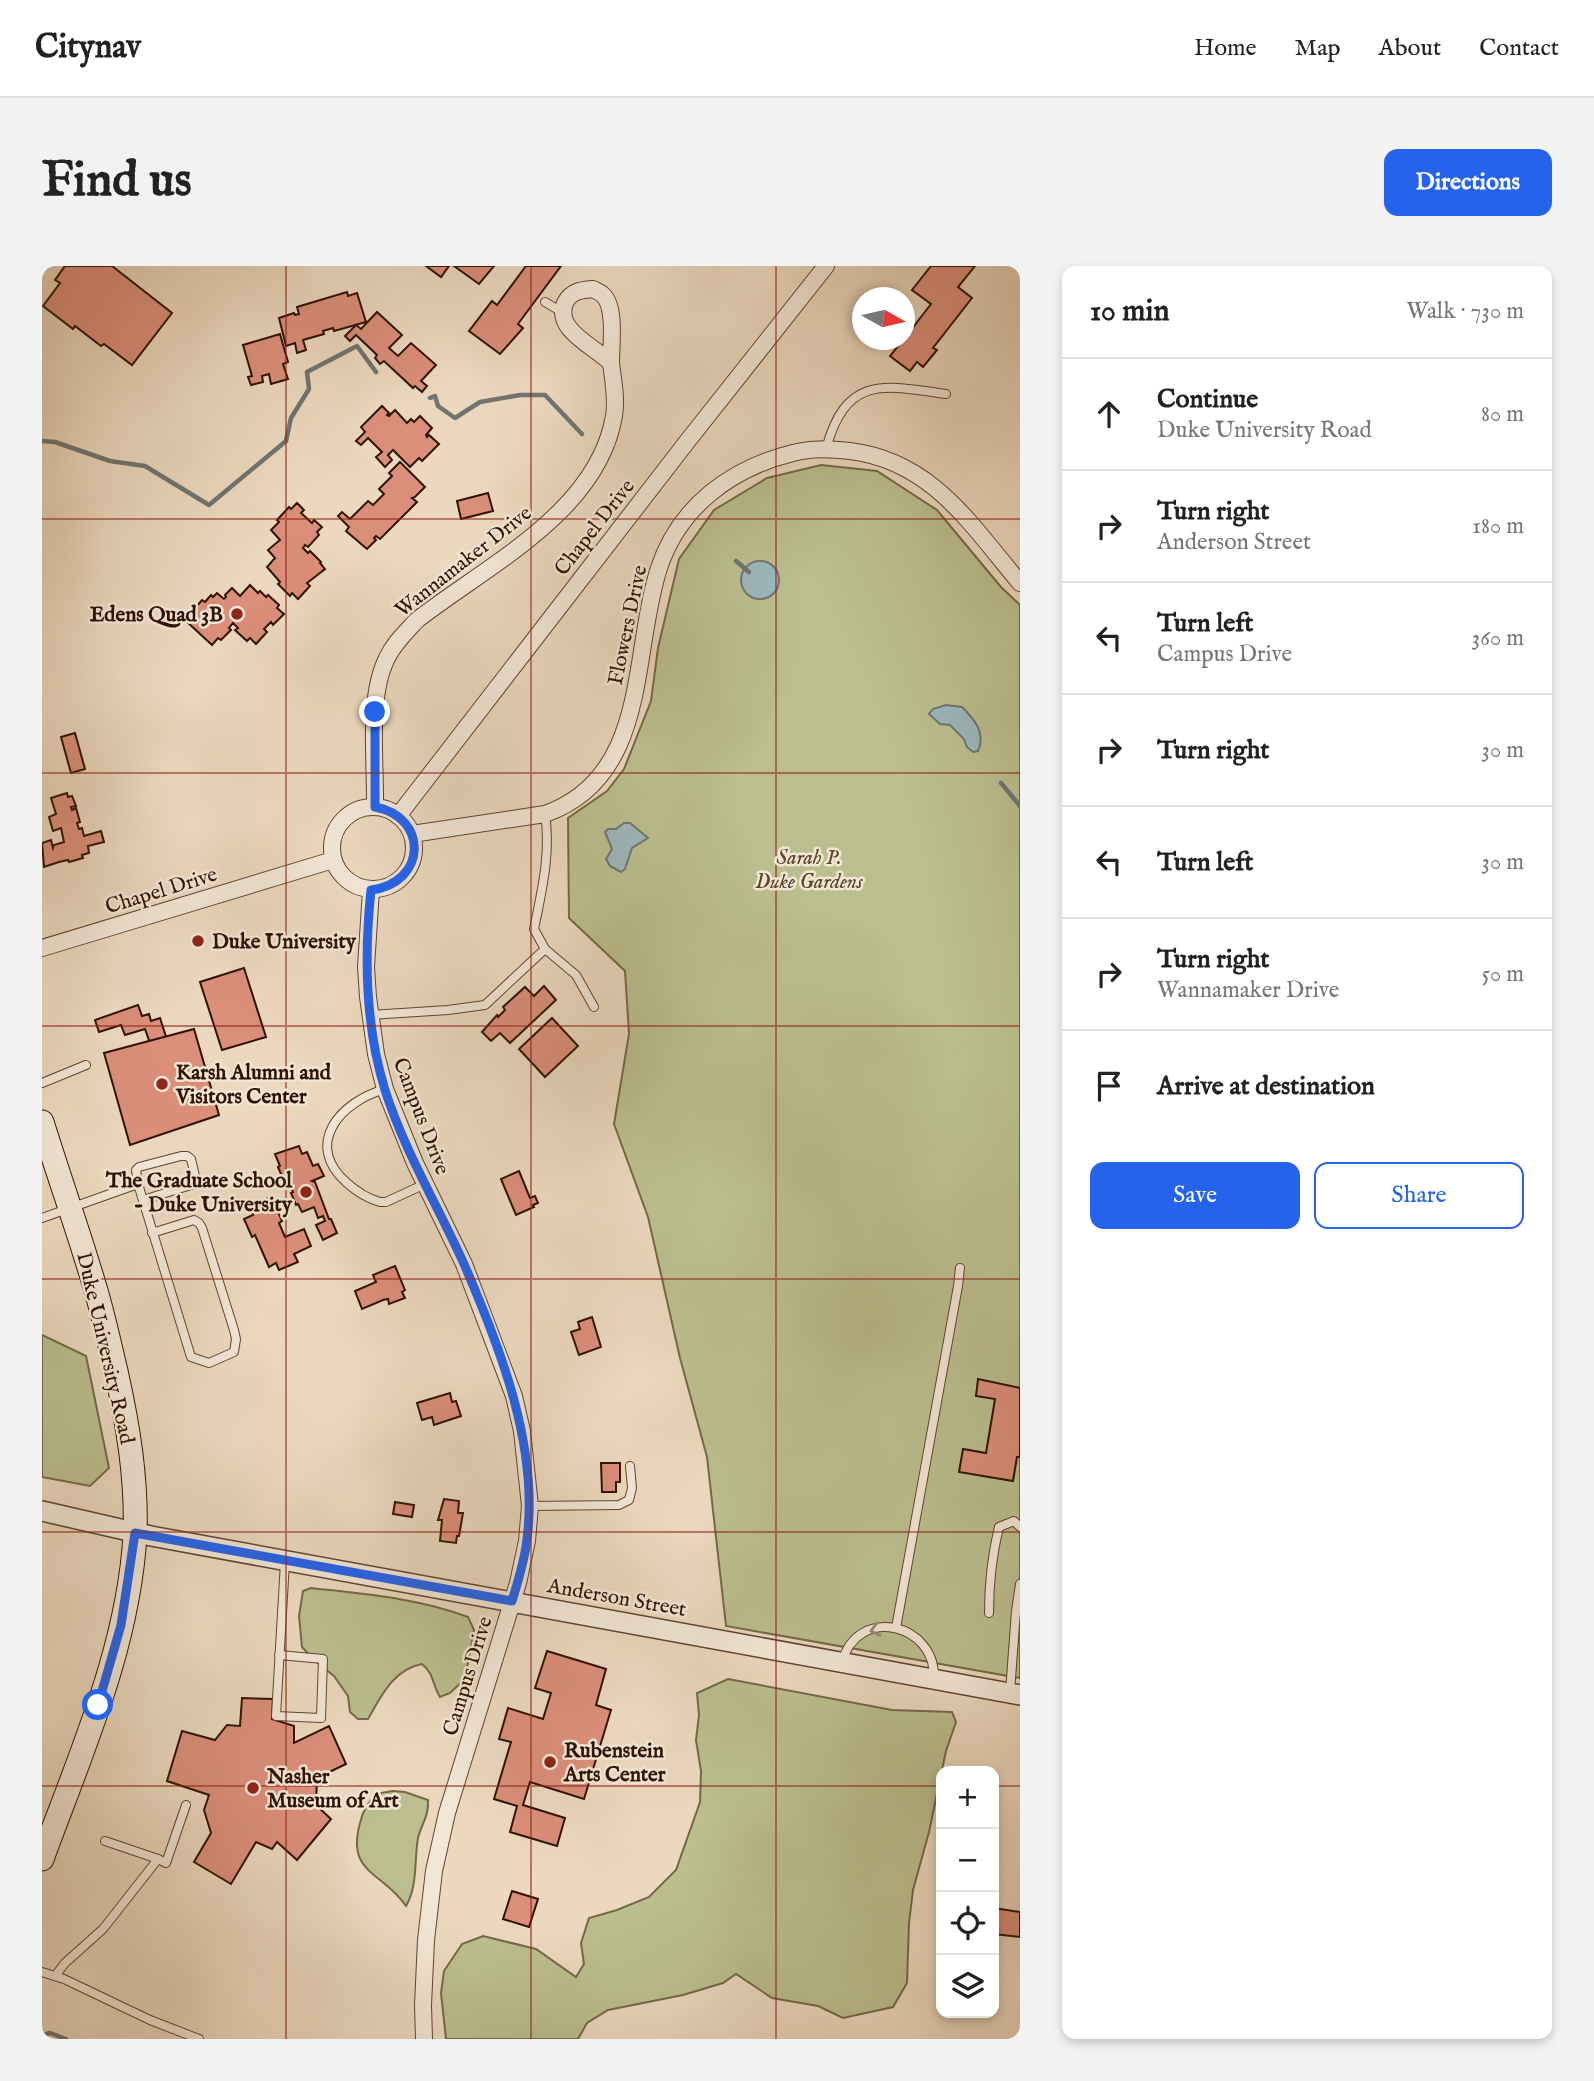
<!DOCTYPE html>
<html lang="en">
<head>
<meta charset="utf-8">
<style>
  :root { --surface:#fff; --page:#f2f2f2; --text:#222; --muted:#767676; --line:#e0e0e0; --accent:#2563eb }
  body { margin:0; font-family:"IM FELL English",serif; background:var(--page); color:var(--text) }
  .controls { position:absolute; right:21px; bottom:21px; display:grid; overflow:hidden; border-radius:14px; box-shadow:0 4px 10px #0003 }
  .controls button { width:63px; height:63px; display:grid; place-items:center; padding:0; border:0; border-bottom:2px solid var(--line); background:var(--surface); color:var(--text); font:35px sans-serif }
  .compass { position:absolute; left:810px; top:21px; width:63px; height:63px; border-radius:50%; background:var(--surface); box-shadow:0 4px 10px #0003; rotate:98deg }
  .stop { position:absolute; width:21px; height:21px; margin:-16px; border:5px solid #2563eb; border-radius:50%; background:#fff }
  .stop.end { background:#2563eb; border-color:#fff; box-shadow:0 2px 7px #0008 }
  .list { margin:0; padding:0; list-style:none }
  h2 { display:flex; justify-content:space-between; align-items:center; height:91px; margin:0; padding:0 28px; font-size:30px }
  h2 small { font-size:23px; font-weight:400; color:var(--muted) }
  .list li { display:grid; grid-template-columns:46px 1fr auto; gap:21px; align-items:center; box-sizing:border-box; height:112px; padding:0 28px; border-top:2px solid var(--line) }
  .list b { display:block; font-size:26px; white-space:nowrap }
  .list p { margin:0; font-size:23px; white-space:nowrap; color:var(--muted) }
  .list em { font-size:23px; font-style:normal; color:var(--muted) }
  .actions { display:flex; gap:14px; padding:21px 28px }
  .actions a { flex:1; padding:16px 0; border:2px solid var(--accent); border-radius:14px; text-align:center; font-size:24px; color:var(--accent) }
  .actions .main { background:var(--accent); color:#fff }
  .icon { flex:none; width:38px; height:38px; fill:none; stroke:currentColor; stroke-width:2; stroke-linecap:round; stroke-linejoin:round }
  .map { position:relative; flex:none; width:978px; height:1773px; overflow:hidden; border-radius:14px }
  header { display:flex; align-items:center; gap:42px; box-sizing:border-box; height:98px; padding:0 35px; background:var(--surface); border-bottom:2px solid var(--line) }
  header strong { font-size:33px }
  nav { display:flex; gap:38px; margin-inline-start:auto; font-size:24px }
  .intro { display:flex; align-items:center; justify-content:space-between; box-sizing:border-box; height:168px; padding:0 42px }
  h1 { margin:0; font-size:49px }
  .button { padding:18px 32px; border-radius:14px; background:var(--accent); color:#fff; font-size:24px; font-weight:700 }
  main { display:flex; gap:42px; padding:0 42px }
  aside { flex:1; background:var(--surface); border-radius:14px; box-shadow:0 4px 10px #0003 }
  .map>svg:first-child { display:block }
  .green { fill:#bbbe8f; stroke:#756848; stroke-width:2 }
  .water { fill:#9cb7bc; stroke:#707571; stroke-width:2 }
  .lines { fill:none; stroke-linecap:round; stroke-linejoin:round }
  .stream { stroke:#707571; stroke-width:4.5 }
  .building { fill:#db8e7a; stroke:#2f1200; stroke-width:2 }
  .service-casing { stroke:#5e4430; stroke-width:10 }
  .minor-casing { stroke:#5e4430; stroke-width:18 }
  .tertiary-casing { stroke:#5e4430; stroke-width:22 }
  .secondary-casing { stroke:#2f1200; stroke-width:25 }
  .service { stroke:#f2e6d5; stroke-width:8 }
  .minor { stroke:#f2e6d5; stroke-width:16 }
  .tertiary { stroke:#f2e6d5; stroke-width:19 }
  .secondary { stroke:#f2e6d5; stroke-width:23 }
  .oneway { stroke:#9a8775 }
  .route { stroke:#2563eb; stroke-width:9 }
  .grid { fill:none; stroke:#8f2418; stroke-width:2; stroke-opacity:0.55 }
  .poi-dot { fill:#8f2418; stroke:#f2e6d5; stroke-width:2.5 }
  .labels { text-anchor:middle; stroke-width:5; stroke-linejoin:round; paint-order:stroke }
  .street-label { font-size:21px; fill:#2f1200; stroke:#f2e6d5 }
  .poi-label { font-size:21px; font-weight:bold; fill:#2f1200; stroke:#f2e6d5; text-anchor:start }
  .park-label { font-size:21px; font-style:italic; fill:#59462b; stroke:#f2e6d5 }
</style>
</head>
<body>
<header>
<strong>Citynav</strong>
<nav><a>Home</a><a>Map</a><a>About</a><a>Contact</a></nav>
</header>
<div class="intro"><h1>Find us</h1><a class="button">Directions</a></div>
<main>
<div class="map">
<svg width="978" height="1773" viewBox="0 0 978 1773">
  <rect width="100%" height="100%" fill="#ebd8be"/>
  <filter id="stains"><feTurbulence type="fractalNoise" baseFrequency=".00286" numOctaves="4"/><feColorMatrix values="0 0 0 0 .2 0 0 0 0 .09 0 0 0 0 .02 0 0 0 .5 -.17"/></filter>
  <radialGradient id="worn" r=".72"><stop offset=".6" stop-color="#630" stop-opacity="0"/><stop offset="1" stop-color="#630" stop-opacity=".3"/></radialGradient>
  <g class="green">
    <path d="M779 199 835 205 895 244 959 321 978 339V1412L684 1360 665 1191 638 1092 606 951 572 858 587 768 583 705 527 652 526 552 565 525 582 503 609 435 616 382 637 293 672 244 725 212Z"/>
    <path d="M0 1069 44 1090 67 1202 48 1220 0 1211Z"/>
    <path d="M269 1322C322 1328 376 1332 426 1351L432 1364 423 1413 408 1427 398 1431C389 1416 393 1409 380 1398 352 1403 339 1430 326 1453H316L308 1446 306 1430 292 1410 273 1395 260 1381 257 1350 261 1325Z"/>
    <path d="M686 1413 850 1444 910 1446 914 1456 904 1485 887 1566 871 1624 867 1657 865 1717 851 1741 801 1752 776 1740 730 1732 694 1708 681 1717 641 1729 566 1744 545 1757 536 1773H404L399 1727 402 1705 420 1678 441 1670 494 1683 534 1711 542 1698 539 1677 547 1652 575 1644 607 1631 634 1604 658 1536 659 1505 654 1474 657 1449 655 1427Z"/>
    <path d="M351 1525 363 1526 386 1534C387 1550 380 1557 376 1572 372 1594 376 1620 364 1640 340 1605 304 1608 318 1557 320 1548 326 1534 335 1529 338 1526 346 1526 351 1525Z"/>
  </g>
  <g class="water">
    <circle cx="718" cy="314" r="19"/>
    <path d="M904 439 920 441C933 454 944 467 936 485L931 486 925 481 922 473 908 459 898 458 887 448 891 443Z"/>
    <path d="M582 557H588L606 572 590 582 583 603 579 606 568 600 564 593 570 583 563 566 566 563H574Z"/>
  </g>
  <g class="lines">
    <g class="stream">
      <path d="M388 132 393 130 396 140 413 152 438 136 478 129H503L540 168"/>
      <path d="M0 175 13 176 68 195 103 200 167 239 244 175 249 152 267 123 265 106 315 80 334 106"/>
      <path d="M694 295 707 306"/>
      <path d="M959 517 978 540"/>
      <path d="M0 1769 8 1767 24 1773"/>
    </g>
  </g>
  <g class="building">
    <path d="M23 0H70L130 47 90 99 62 78 59 80 33 60 31 63 1 40 18 17 13 14Z"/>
    <path d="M384 0H407L399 11Z"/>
    <path d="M412 0H452L437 18Z"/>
    <path d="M484 0H519L476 58 481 62 458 88 427 65 450 35 455 39Z"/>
    <path d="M889 0H933L916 21 930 32 891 82 895 84 881 101 875 96 868 105 848 90 857 79 850 74H862V60L868 65 889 38 870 24Z"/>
    <path d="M305 26 306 30 315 27 324 56 292 65 291 62 281 65 282 68 261 74 264 84 255 87 253 77 244 80 237 52 252 47 253 49 257 48 255 41Z"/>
    <path d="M335 46 360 69 347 82 356 90 369 77 394 99 379 115 385 120 380 126 373 120 371 122 342 95 338 98 333 92 335 89 314 69 308 75 303 70 314 59 319 63Z"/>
    <path d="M238 68 246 96 241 98 246 113 229 118 227 108 220 110 221 116 209 119 206 111 210 110 201 79Z"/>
    <path d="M340 140 347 147 345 149 347 150 353 144 365 157 369 153 372 156 378 150 390 162 384 169 385 171 387 169 397 178 380 195 377 192 368 201 351 184 346 189 350 194 343 201 334 191 340 186 326 172 319 179 314 175 323 166 319 161Z"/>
    <path d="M358 196 383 221 373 231 370 232 375 236 338 273 334 270 332 272 334 274 325 283 304 265 307 261 296 250 300 246 308 253 326 235 331 239 342 228 337 223 350 210 347 207Z"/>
    <path d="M446 227 451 245 419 253 415 235Z"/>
    <path d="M255 237 262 244 259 247 270 257 272 254 280 261 275 266 277 269 266 281 263 279 261 282 266 287 268 285 279 296 278 297 283 303 265 317 268 320 256 333 250 327 248 330 236 318 238 316 225 301 233 292 226 284 238 274 229 264 237 256 235 254 247 241 249 243Z"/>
    <path d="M208 319 216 327 218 325 224 331 226 329 237 339 235 342 242 348 231 359 229 356 222 363 225 366 214 378 208 372 205 375 193 364 196 362 191 357 187 362 189 364 179 374 176 372 170 379 144 355 150 349 148 348 160 334 163 336 169 329 171 331 175 327 182 333 184 331 183 329 190 322 198 330Z"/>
    <path d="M33 467 43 503 29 507 19 471Z"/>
    <path d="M25 527 26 531 30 530 34 540 29 541 30 544 34 542 38 556 35 557 37 563 40 562 42 570 59 565 62 576 46 580 47 587 40 589 41 592 27 596 26 594 17 596 2 601 0 577 9 574 11 582 12 579 22 576 19 562 11 565 7 551 14 548 9 532Z"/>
    <path d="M202 702 224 771 180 784 158 716Z"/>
    <path d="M502 720 514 734 468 777 458 767 449 775 440 766 455 749 456 751 463 744 461 741 483 721 492 730Z"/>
    <path d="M96 739 100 750 107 748 109 755 118 752 128 783 112 789 103 763 83 769 79 759 57 766 53 754Z"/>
    <path d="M510 752 536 780 503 811 477 783Z"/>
    <path d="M152 763 177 849 88 879 62 787Z"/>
    <path d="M257 880 260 888 265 886 271 900 276 898 282 910 270 915 273 916 287 953H289L295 967 281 974 274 959 283 955 281 950 276 952 272 941 260 946 256 938 254 939 249 927 251 926 245 911 241 913 236 901 238 900 233 888Z"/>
    <path d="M477 905 488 932 493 930 496 937 491 939 492 941 474 949 459 913Z"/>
    <path d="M226 932 232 944 235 943 240 955 237 957 243 971 262 963 269 980 252 988 256 996 237 1004 234 997 227 1001 213 969 210 971 202 953 211 949 208 940Z"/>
    <path d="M353 1000 363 1024 360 1026 363 1032 347 1038 346 1033 341 1034 320 1043 313 1025 334 1016 331 1009Z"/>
    <path d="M550 1051 559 1081 537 1089 529 1066 538 1063 536 1056Z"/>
    <path d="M936 1113 978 1122V1191H975L971 1215 917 1206 921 1183 944 1187 953 1133 934 1130Z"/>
    <path d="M408 1127 410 1136 414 1135 419 1150 392 1159 390 1151 380 1154 375 1137Z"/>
    <path d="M559 1197H578V1216H574V1226H560Z"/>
    <path d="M402 1233 417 1235 416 1247H421L417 1270H415L414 1277 398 1275 400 1254H396Z"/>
    <path d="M353 1236 372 1239 370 1251 351 1248Z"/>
    <path d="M505 1385 564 1403 554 1439 569 1444 542 1533 488 1516 481 1539 523 1552 515 1580 468 1566 475 1540 452 1533 469 1476 457 1473 466 1442 501 1453 509 1427 493 1422Z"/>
    <path d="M200 1432 231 1433 230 1453 252 1460V1477L287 1460 304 1498 275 1512 274 1539 289 1553 255 1594 235 1576 230 1583 214 1576 189 1618 152 1596 169 1567 162 1544 167 1529 125 1515 140 1465 173 1474 185 1459 198 1460Z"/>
    <path d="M470 1625 496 1633 487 1661 461 1653Z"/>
    <path d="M952 1642 978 1646V1671L952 1668Z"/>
  </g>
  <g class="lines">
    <g class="service-casing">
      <g id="service">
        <path d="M503 36 520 46"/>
        <path d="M784 183C804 109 841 119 904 128"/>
        <path d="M503 548C509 587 500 624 492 663L503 683 534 709 552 741"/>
        <path d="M328 749 406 744 443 739 503 683"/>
        <path d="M0 817 44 799"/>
        <path d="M343 823C298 836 261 878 305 917 314 925 327 933 338 936H344L383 918"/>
        <path d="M96 918 94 904 97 901 139 890H145L149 893 154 914 152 918 101 934"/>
        <path d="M0 952 96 918 149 1091 167 1097 192 1086 194 1073 192 1064 160 962 157 957 152 954 110 967"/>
        <path d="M488 1240 577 1239 587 1234 590 1222 588 1200"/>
        <path d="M978 1318 974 1345H978"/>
        <path d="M947 1347C947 1318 950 1289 957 1261L972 1255 978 1261"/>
        <path d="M854 1362 916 1020 918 1002"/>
        <path d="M237 1389 281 1393 279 1452 234 1450 243 1296"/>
        <path d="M800 1397C814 1339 895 1356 892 1414"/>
        <path d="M968 1426 974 1345"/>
        <path d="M116 1593 124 1597 144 1539"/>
        <path d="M0 1706 22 1713 108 1754 157 1773"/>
        <path d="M13 1710 23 1697 61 1663 116 1593 63 1575"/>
      </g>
    </g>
    <g class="minor-casing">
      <g id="minor">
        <path d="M551 23C554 25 558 26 561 29 574 41 569 79 569 97 552 80 512 64 523 37 529 25 539 24 551 23Z"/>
        <circle cx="331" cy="582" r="41"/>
        <path d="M333 541C334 496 325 432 345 392 352 377 364 366 375 354 444 300 556 246 572 150 575 133 571 114 569 97"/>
        <path d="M356 550 644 177 784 0"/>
        <path d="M370 568 503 548C608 511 589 388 617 302 637 241 689 202 751 187 770 182 788 183 808 185 890 195 929 259 978 317"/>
        <path d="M329 624 324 701 326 731 334 788 343 823 373 897 422 998 472 1130 480 1165 488 1240 485 1275 476 1317 405 1547 392 1605 384 1674 381 1739 382 1773"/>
        <path d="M0 682 291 594"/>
      </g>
    </g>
    <g class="tertiary-casing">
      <path id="tertiary" d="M0 1245 109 1270 978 1429"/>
    </g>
    <g class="secondary-casing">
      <path id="secondary" d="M0 856C17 911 36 964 52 1018 61 1047 67 1076 74 1105 86 1159 95 1213 93 1268 87 1381 38 1489 0 1593"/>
    </g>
    <use href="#service" class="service"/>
    <use href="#minor" class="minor"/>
    <use href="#tertiary" class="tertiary"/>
    <use href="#secondary" class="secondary"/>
  </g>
  <defs><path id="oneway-chevron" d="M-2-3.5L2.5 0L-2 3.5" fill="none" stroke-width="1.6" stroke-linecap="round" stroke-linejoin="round" transform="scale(1.75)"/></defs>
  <use class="oneway" href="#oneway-chevron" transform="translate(833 1364) rotate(166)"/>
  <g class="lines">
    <path class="route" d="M56 1439 79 1359 93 1267 470 1335C476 1315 483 1294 485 1273 497 1181 458 1081 422 998 396 940 362 884 343 824 323 759 322 690 329 624 385 617 387 551 333 541V446"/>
  </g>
  <path class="grid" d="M244 0V1773M489 0V1773M734 0V1773M0 253H978M0 507H978M0 760H978M0 1013H978M0 1266H978M0 1520H899M952 1520H978"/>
  <g class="poi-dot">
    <circle cx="195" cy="348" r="7"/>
    <circle cx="156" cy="675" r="7"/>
    <circle cx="120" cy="818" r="7"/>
    <circle cx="264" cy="926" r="7"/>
    <circle cx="508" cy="1496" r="7"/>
    <circle cx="211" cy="1522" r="7"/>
  </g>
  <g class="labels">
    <g class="street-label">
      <text transform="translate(552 261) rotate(-52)" y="7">Chapel Drive</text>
      <text transform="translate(421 295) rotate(-38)" y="7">Wannamaker Drive</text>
      <text transform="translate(585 359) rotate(-78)" y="7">Flowers Drive</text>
      <text transform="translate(119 624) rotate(-17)" y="7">Chapel Drive</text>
      <text transform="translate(380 850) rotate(69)" y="7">Campus Drive</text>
      <text transform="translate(64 1082) rotate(77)" y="7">Duke University Road</text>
      <text transform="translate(575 1331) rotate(10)" y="7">Anderson Street</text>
      <text transform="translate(425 1410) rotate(-73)" y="7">Campus Drive</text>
    </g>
    <g class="poi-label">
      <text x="181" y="355" text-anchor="end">Edens Quad 3B</text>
      <text x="170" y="682">Duke University</text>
      <text x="134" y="813">Karsh Alumni and<tspan x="134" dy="24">Visitors Center</tspan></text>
      <text x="250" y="921" text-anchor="end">The Graduate School<tspan x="250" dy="24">- Duke University</tspan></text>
      <text x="522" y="1491">Rubenstein<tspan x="522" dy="24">Arts Center</tspan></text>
      <text x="225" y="1517">Nasher<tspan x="225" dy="24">Museum of Art</tspan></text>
    </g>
    <g class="park-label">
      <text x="767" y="598">Sarah P.<tspan x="767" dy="24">Duke Gardens</tspan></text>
    </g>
  </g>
  <rect width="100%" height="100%" filter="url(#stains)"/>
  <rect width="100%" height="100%" fill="url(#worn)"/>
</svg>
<div class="controls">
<button>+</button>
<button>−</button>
<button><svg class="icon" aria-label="locate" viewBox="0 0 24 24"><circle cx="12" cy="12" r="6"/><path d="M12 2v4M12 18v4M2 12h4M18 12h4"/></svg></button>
<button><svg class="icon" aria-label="layers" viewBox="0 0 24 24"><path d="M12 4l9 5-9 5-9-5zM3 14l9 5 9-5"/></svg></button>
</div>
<svg class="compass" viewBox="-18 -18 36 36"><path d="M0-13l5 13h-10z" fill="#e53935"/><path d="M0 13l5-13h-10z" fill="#767676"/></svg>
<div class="stop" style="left:56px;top:1439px"></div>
<div class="stop end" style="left:333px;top:446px"></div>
</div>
<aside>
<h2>10 min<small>Walk · 730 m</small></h2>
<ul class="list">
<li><svg class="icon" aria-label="ahead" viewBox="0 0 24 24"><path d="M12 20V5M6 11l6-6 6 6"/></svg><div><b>Continue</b><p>Duke University Road</p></div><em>80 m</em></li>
<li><svg class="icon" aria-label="right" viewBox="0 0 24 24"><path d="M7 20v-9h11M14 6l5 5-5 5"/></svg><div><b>Turn right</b><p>Anderson Street</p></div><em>180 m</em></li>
<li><svg class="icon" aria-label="left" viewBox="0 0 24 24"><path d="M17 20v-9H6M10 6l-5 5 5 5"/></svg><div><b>Turn left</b><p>Campus Drive</p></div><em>360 m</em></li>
<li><svg class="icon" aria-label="right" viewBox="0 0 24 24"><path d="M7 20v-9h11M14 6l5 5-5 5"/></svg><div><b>Turn right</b></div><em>30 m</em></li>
<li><svg class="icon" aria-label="left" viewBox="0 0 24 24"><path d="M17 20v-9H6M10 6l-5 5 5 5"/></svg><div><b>Turn left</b></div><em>30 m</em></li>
<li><svg class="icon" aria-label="right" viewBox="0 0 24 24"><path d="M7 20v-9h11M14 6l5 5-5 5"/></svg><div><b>Turn right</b><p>Wannamaker Drive</p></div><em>50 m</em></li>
<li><svg class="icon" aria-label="arrive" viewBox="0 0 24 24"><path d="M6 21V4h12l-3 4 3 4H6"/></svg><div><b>Arrive at destination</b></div></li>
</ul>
<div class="actions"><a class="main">Save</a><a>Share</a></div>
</aside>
</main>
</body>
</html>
